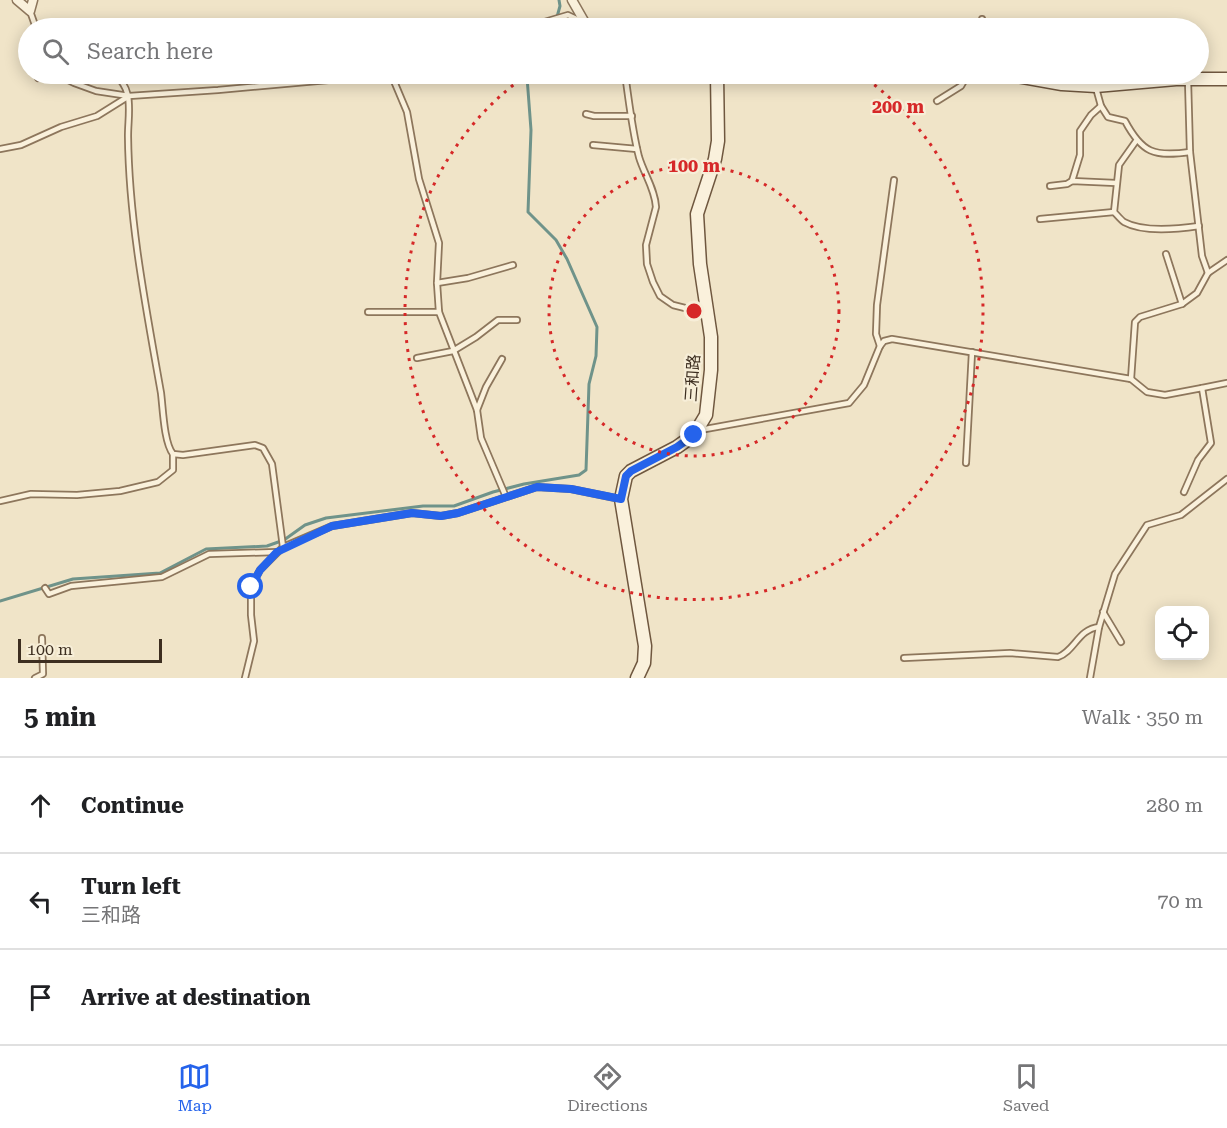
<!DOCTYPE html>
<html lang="en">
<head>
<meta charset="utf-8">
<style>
  :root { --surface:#fff; --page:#f2f2f2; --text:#202124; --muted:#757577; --line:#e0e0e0; --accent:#2563eb }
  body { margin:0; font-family:"Roboto Serif","Noto Sans TC",serif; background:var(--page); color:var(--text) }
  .controls { position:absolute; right:18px; bottom:18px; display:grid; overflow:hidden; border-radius:12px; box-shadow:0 3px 15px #0003 }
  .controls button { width:54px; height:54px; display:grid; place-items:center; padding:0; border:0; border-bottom:2px solid var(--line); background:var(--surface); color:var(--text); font:30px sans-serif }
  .scale { position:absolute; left:18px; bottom:15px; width:144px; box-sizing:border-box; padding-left:6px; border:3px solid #3d2e20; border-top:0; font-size:16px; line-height:21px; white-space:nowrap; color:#3d2e20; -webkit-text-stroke:4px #f7eed8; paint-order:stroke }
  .stop { position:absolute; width:18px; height:18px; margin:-14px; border:4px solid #2563eb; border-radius:50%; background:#fff }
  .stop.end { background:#2563eb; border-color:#fff; box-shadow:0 2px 6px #0008 }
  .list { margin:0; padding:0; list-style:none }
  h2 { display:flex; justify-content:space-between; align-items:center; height:78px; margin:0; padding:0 24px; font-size:26px }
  h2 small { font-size:20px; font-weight:400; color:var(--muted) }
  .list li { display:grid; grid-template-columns:39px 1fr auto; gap:18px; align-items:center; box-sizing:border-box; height:96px; padding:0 24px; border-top:2px solid var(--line) }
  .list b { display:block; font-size:22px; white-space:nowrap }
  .list p { margin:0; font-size:20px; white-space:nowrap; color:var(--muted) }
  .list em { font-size:20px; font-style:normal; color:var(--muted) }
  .icon { flex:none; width:33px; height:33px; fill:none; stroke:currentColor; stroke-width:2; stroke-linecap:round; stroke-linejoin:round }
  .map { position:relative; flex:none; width:1227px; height:678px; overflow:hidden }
  .search { position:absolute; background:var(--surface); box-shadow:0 3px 15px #0003; left:18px; right:18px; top:18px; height:66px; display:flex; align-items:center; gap:15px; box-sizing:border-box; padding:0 21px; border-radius:33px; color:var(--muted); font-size:22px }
  .sheet { height:366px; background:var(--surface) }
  nav { display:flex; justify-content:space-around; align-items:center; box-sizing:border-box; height:84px; border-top:2px solid var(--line); background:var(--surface); font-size:16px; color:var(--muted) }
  nav a { display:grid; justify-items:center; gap:3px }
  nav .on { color:var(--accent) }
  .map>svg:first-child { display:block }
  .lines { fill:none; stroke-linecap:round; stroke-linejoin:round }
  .stream { stroke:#6f938a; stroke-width:3 }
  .lane-casing { stroke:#8d765c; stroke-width:8 }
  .street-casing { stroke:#8d765c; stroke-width:11 }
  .secondary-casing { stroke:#6f573f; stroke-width:15 }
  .lane { stroke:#faf1dc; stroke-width:4.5 }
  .street { stroke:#faf1dc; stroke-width:8 }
  .secondary { stroke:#faf1dc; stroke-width:12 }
  .route { stroke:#2563eb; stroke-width:8 }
  .ring { fill:none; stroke:#d62828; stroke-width:3; stroke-dasharray:3 6 }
  .labels { text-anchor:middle; stroke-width:4.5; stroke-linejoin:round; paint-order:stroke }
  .street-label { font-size:16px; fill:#3d2e20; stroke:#f7eed8 }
  .centre { fill:#d62828; stroke:#f7eed8; stroke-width:3 }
  .ring-label { font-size:18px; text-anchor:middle; font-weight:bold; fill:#d62828; stroke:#f7eed8; stroke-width:4.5; stroke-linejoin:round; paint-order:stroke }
</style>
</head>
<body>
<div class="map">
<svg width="1227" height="678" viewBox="0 0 1227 678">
  <rect width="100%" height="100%" fill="#f0e4c8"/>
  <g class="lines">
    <g class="stream">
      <path d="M554 28 560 6 559 0"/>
      <path d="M0 601 73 579 160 573 206 549 267 546 284 540 305 525 326 518 423 506H454L493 492 524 484 579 475 586 470 589 384 596 356 597 327 567 259 556 240 528 212 531 130 527 77 529 74"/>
    </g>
    <g class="lane-casing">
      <g id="lane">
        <path d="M30 11 36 28"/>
        <path d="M535 28 541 23 568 15 583 22"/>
        <path d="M980 28 982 19"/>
        <path d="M56 74 74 83 96 91 129 96 218 90 395 74"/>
        <path d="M113 74C135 88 128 113 128 136 129 222 146 308 161 393 163 409 164 443 173 454L183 455 255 445 263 448 272 464 283 547"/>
        <path d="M391 74 407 112 419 179 439 243 437 283 439 312 477 410 481 438 506 497"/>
        <path d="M625 74C629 101 632 130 639 157 644 174 655 189 656 207L646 245 647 264 653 282 660 296 673 305 705 313"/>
        <path d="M38 78 44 74"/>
        <path d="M1188 80 1190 152 1202 256 1208 273"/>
        <path d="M1096 88 1101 106 1108 117 1125 121C1142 153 1154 157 1190 152"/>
        <path d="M937 101 961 86 968 74"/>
        <path d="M586 114 594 116H632"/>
        <path d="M1136 141 1119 165 1114 212C1117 215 1121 220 1124 222 1144 233 1178 229 1199 226"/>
        <path d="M593 145 637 149"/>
        <path d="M0 149 21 145 61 127 97 116 129 96"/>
        <path d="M1072 181 1080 155V131L1091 115 1101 106"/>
        <path d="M1050 186 1067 184 1072 181 1116 183"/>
        <path d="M1040 219 1114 212"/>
        <path d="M1166 254 1182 304"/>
        <path d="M437 283 468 278 513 265"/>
        <path d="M368 312H439"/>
        <path d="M880 346 876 334 877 305 894 180"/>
        <path d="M417 358 453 351 476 337 498 320H517"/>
        <path d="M1131 379 1135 322 1140 317 1182 304 1197 293 1208 273 1227 260"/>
        <path d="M1202 388 1227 383"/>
        <path d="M477 410 486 387 502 359"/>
        <path d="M700 430 849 403 864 385 880 346 884 341 892 339 1131 379 1147 392 1165 395 1202 388 1211 443 1198 460 1184 492"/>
        <path d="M966 463 972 352"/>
        <path d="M0 501 31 494 77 495 120 491 158 482 173 470V454"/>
        <path d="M45 588 49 594 71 586 162 577 209 554 277 552"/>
        <path d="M1103 612 1121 642"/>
        <path d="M904 658 1010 653 1058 657C1075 651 1078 629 1099 627"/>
        <path d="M35 678 43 674 42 638"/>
        <path d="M245 678 254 641 251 615V587L260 570 283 547 332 526 412 513 441 516 458 513 537 487 571 489 620 499"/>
        <path d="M1090 678 1099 627 1115 574 1147 525 1181 515 1227 479"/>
      </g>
    </g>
    <g class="street-casing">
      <g id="street">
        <path d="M17 0 30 11 33 0"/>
        <path d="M572 0 588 28"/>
      </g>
    </g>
    <g class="secondary-casing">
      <g id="secondary">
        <path d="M1005 74 1062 84 1096 86 1176 79H1227"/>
        <path d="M637 678 644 663 645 646 621 499 626 476 631 471 677 447 694 435 706 415 711 370V337L700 264 697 214 715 159 718 141 717 74"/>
      </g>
    </g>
    <use href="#lane" class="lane"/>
    <use href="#street" class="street"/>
    <use href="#secondary" class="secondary"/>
  </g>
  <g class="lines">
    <path class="route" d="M251 587 260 570 277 552 332 526 412 513 441 516 458 513 537 487 571 489 621 499 626 476 631 471 677 447 694 435"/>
  </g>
  <g class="ring">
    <circle cx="694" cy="311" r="145"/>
    <path d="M634 28A289 289 0 0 1 754 28M860 74A289 289 0 1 1 528 74"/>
  </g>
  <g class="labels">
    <g class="street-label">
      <text transform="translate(692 378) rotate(-86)" y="6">三和路</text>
    </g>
  </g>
  <circle cx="694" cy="311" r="9" class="centre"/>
  <g class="ring-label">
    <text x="898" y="113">200 m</text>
    <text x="694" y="172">100 m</text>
  </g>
</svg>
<div class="controls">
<button><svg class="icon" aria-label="locate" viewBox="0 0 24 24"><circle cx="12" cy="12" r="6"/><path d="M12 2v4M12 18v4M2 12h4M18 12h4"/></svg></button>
</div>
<div class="scale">100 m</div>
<div class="stop" style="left:251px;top:587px"></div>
<div class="stop end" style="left:694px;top:435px"></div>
<div class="search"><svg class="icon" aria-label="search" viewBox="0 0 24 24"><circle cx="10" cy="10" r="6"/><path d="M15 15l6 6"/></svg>Search here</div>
</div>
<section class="sheet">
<h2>5 min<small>Walk · 350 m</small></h2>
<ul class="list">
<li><svg class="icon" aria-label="ahead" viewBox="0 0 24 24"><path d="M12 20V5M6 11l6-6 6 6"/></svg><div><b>Continue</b></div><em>280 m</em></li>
<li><svg class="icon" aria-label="left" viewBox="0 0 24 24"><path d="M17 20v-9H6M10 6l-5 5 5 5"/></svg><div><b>Turn left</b><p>三和路</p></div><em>70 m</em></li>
<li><svg class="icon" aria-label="arrive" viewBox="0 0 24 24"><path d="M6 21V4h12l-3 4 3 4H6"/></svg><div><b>Arrive at destination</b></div></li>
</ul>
</section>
<nav>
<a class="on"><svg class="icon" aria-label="map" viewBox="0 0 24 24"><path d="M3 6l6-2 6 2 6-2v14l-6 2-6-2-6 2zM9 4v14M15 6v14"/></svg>Map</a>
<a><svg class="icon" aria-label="directions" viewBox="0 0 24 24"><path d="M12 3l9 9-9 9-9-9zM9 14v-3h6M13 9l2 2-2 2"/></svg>Directions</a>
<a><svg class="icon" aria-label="saved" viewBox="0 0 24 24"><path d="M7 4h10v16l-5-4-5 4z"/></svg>Saved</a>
</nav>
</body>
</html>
